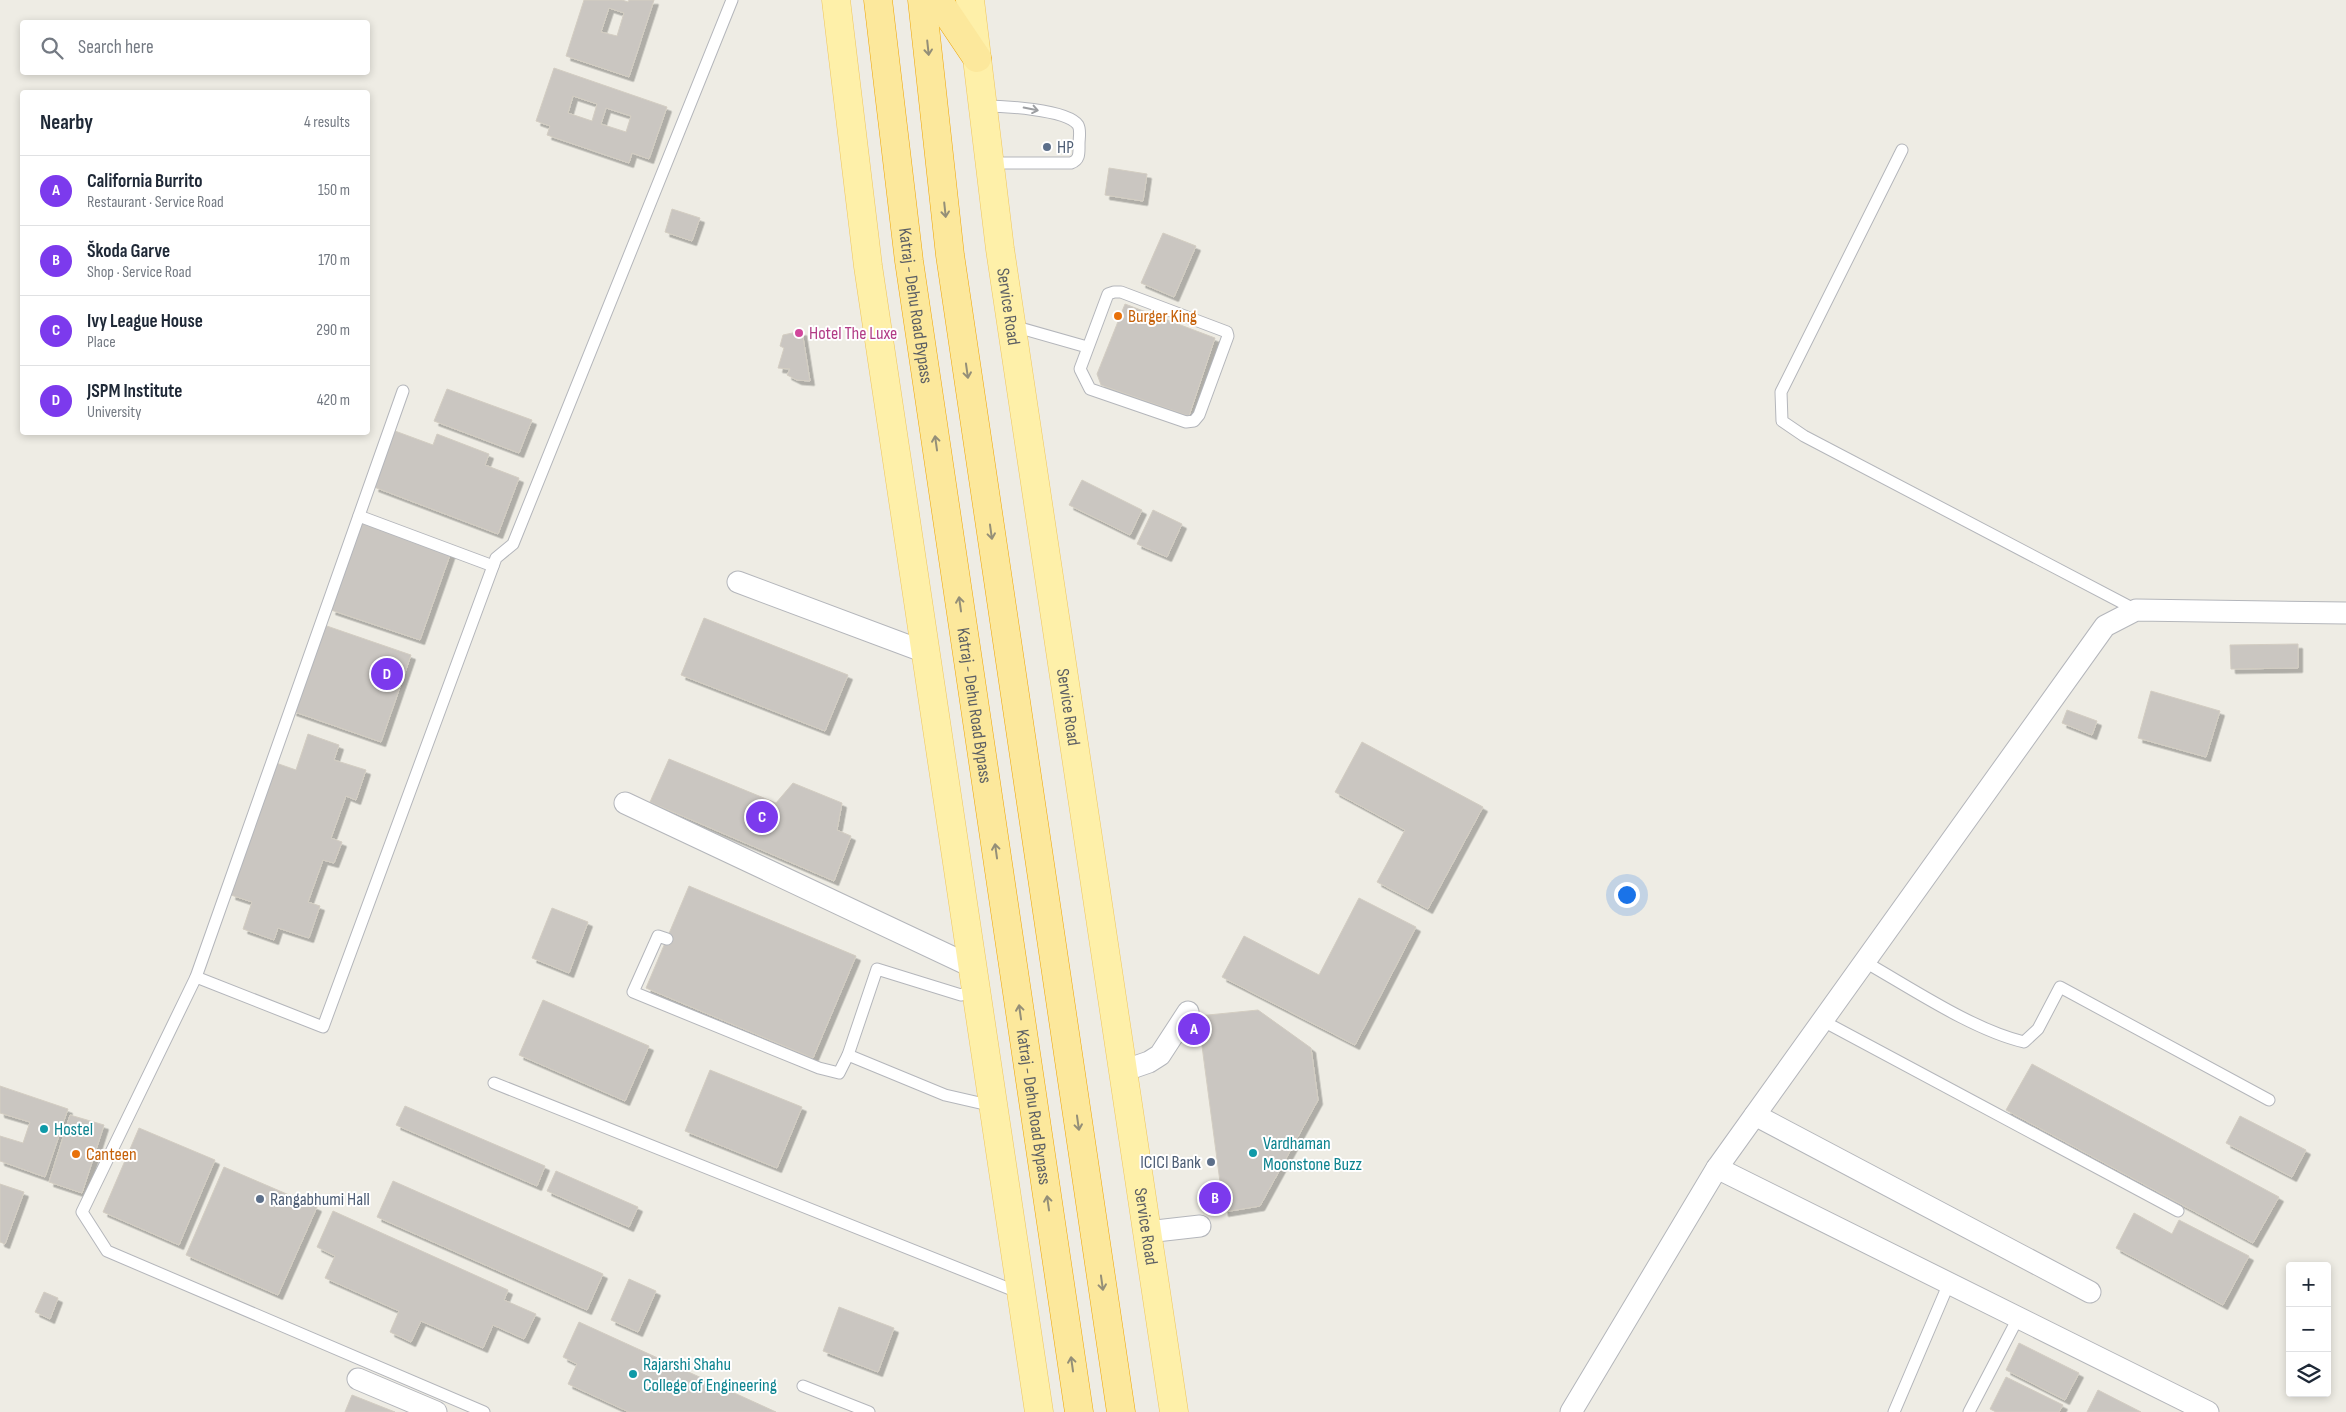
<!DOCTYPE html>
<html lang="en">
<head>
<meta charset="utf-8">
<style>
  :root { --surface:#fff; --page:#f6f6f7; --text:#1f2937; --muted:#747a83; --line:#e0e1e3; --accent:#7c3aed }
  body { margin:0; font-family:"Sofia Sans Condensed",sans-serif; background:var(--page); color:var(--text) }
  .controls { position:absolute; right:15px; bottom:15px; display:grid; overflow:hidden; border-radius:5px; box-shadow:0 2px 8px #0003 }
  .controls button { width:45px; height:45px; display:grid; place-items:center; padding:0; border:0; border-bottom:1px solid var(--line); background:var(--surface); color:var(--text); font:25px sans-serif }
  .you { position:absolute; left:1626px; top:894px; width:18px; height:18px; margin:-12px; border:4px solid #fff; border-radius:50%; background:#1a73e8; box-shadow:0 0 0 8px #1a73e833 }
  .badge { display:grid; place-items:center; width:32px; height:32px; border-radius:50%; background:var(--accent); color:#fff; font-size:16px; font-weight:700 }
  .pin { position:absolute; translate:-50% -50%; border:2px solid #fff; box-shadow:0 1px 5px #0006 }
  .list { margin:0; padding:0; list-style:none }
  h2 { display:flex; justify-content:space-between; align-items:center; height:65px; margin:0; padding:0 20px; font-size:21px }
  h2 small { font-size:16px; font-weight:400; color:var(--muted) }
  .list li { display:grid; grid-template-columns:32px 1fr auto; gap:15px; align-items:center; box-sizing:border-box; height:70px; padding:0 20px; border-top:1px solid var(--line) }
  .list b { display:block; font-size:19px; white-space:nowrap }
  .list p { margin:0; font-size:16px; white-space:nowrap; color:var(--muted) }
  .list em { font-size:16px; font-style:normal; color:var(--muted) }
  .icon { flex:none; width:28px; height:28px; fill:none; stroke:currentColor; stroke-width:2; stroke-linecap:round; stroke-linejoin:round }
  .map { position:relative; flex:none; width:2346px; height:1412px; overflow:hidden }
  .search { position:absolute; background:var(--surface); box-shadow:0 2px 8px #0003; left:20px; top:20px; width:350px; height:55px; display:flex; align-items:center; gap:12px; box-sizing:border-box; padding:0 18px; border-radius:5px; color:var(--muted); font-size:19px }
  .panel { position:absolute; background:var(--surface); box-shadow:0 2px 8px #0003; left:20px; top:90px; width:350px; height:345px; border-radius:5px }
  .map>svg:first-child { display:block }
  .building { fill:#cac6c1; stroke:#d3cdc2; fill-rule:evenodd; filter:url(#shadow) }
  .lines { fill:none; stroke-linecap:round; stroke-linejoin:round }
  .service-casing { stroke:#b4b6bb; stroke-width:13 }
  .minor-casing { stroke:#b4b6bb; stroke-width:23 }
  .primary-casing { stroke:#efc55c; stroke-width:29 }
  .trunk-casing { stroke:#eea404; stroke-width:29 }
  .service { stroke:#fff; stroke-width:11 }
  .minor { stroke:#fff; stroke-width:21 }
  .primary { stroke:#fef0a9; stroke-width:28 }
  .trunk { stroke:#fce89c; stroke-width:28 }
  .oneway { stroke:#948f78 }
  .oneway2 { stroke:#9d9fa2 }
  .service-dot { fill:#5c6f8a; stroke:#fff; stroke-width:2 }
  .food-dot { fill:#e8710a; stroke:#fff; stroke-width:2 }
  .hotel-dot { fill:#d1479c; stroke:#fff; stroke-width:2 }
  .culture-dot { fill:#0f9aa8; stroke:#fff; stroke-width:2 }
  .labels { text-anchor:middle; stroke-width:4; stroke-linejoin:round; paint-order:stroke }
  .service-label { font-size:18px; fill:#4e5e75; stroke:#fff; text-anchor:start }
  .street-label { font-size:18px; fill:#5c5f64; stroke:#fff }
  .food-label { font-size:18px; fill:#c56008; stroke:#fff; text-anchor:start }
  .hotel-label { font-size:18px; fill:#b23c85; stroke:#fff; text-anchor:start }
  .culture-label { font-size:18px; fill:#0d838f; stroke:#fff; text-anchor:start }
</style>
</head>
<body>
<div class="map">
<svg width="2346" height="1412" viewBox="0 0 2346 1412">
  <defs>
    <filter id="shadow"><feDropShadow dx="4.5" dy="4.5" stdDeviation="0" flood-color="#0004"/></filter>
  </defs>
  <rect width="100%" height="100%" fill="#eeece4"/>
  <g class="building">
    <path d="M584 0H622L628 2 629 0H654L629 77 566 56ZM609 8 624 13 617 36 601 32Z"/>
    <path d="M554 68 667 107 649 159 632 153 629 163 547 135 550 126 536 121ZM573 96 597 104 592 121 568 113ZM606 108 631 116 626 132 601 124Z"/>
    <path d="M1109 168 1147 174 1143 201 1105 195Z"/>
    <path d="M672 209 700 218 692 241 665 232Z"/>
    <path d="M1163 233 1196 246 1174 297 1141 283Z"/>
    <path d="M1125 304 1215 338 1189 416 1101 385 1097 374Z"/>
    <path d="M802 331 810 381 797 380 787 375 790 369 778 368 784 348 780 346 783 335Z"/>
    <path d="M447 389 532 420 519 453 434 421Z"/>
    <path d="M395 431 433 445 437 434 489 454 485 465 519 478 498 534 374 487Z"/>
    <path d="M1082 480 1142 510 1130 535 1069 505Z"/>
    <path d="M1153 510 1182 524 1167 557 1137 544Z"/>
    <path d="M362 522 451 552 420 640 331 610Z"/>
    <path d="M704 618 848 675 825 731 681 675Z"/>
    <path d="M321 624 411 655 381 742 292 711Z"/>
    <path d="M2298 644V668L2231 669 2230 645Z"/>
    <path d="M2151 691 2220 711 2206 757 2138 738Z"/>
    <path d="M2067 710 2097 721 2092 735 2062 723Z"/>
    <path d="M308 734 339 745 334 760 366 770 356 800 346 796 331 838 342 842 334 863 323 860 308 902 320 906 309 938 278 928 274 940 243 929 252 902 231 895 276 763 296 770Z"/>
    <path d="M1362 742 1483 807 1428 909 1377 882 1405 830 1335 792Z"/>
    <path d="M669 759 776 803 793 783 842 803 837 830 851 836 834 881 650 802Z"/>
    <path d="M689 886 856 956 813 1058 646 988Z"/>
    <path d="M1359 898 1416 927 1355 1045 1222 977 1244 936 1319 975Z"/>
    <path d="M552 908 588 922 569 973 532 958Z"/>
    <path d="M543 1000 649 1046 625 1101 519 1055Z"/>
    <path d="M1258 1010 1311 1048 1318 1100 1260 1206 1224 1212 1198 1016Z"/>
    <path d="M2032 1064 2279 1197 2253 1243 2006 1110Z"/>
    <path d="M710 1070 802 1107 777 1168 685 1131Z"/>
    <path d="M0 1086 68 1109 45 1177 0 1161V1136L23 1143 30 1122 0 1113Z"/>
    <path d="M405 1106 545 1166 537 1186 396 1125Z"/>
    <path d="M70 1115 104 1125 82 1193 49 1182Z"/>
    <path d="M2240 1116 2306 1150 2292 1177 2226 1143Z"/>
    <path d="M139 1128 215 1160 179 1245 103 1212Z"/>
    <path d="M224 1167 317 1207 278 1295 186 1255Z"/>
    <path d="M556 1171 638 1207 629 1227 547 1191Z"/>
    <path d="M393 1181 603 1274 587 1310 377 1217Z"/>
    <path d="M0 1184 24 1192 5 1244 0 1242Z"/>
    <path d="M333 1211 508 1290 504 1300 536 1314 524 1339 493 1325 483 1348 421 1321 411 1342 390 1332 399 1311 325 1278 335 1256 317 1247Z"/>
    <path d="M2134 1213 2172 1234 2179 1220 2249 1256 2223 1305 2116 1248Z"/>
    <path d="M629 1279 656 1291 638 1332 611 1320Z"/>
    <path d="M44 1292 58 1298 50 1319 35 1312Z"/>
    <path d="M839 1307 894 1328 878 1372 823 1351Z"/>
    <path d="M579 1322 776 1412H629L568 1384 577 1364 563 1357Z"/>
    <path d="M2019 1343 2079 1373 2065 1400 2006 1370Z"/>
    <path d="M2006 1377 2063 1405 2059 1412H1996L1990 1409Z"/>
    <path d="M2098 1390 2141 1412H2087Z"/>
    <path d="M352 1395 395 1412H345Z"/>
  </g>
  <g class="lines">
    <g class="service-casing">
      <g id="service">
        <path d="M983 106C1001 106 1067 109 1078 125 1081 130 1079 138 1079 144 1079 153 1080 160 1071 163H990"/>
        <path d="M1902 150 1781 392 1782 421 1804 436 2136 610"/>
        <path d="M1114 292H1121L1227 332 1228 336 1199 415 1194 421 1186 422 1090 389 1080 369 1108 294Z"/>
        <path d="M1013 326 1087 347"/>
        <path d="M359 516 493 566"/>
        <path d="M667 939 658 936 633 992 819 1068 839 1073 848 1055 945 1095 993 1106"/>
        <path d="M1865 962C1911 988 1973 1030 2024 1042L2038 1029 2060 987 2269 1100"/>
        <path d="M196 977 403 391"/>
        <path d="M1823 1021 2178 1211"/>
        <path d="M848 1055 877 969 961 995 976 988"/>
        <path d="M494 1083 1020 1293"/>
        <path d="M803 1386 869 1412"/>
        <path d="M484 1412 107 1251 82 1212 196 977 323 1027 496 558 513 544 732 0"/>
        <path d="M1894 1412 1949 1283"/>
        <path d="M1969 1412 2018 1318"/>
      </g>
    </g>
    <g class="minor-casing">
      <g id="minor">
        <path d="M738 582 925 652"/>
        <path d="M625 803 973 967"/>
        <path d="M1123 1071 1149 1062 1160 1055 1188 1012"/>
        <path d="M1755 1115 2090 1292"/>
        <path d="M1717 1168 2208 1412"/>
        <path d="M1147 1232 1200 1226"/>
        <path d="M358 1379 436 1412"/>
        <path d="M1571 1412 1717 1168 2105 626 2136 610 2346 613"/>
      </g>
    </g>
    <g class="primary-casing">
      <g id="primary">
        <path d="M836 0 868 266 1039 1412"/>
        <path id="s1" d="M970 0 1000 249 1174 1412"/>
      </g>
    </g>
    <g class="trunk-casing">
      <g id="trunk">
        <path id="s2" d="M878 0 909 261 1079 1412"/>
        <path d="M922 0 950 255 1121 1412"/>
        <path d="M938 0 977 58"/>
      </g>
    </g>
    <use href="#service" class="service"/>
    <use href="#minor" class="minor"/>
    <use href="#primary" class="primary"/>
    <use href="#trunk" class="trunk"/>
  </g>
  <defs><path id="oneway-shaft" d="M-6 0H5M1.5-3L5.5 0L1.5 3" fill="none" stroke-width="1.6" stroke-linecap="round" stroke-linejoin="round" transform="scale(1.25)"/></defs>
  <g class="oneway">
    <use href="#oneway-shaft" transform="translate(928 48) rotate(84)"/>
    <use href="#oneway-shaft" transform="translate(945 210) rotate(84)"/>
    <use href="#oneway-shaft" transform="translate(967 371) rotate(82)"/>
    <use href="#oneway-shaft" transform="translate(936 443) rotate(-98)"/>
    <use href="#oneway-shaft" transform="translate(991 532) rotate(82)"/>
    <use href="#oneway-shaft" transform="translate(960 604) rotate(-98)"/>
    <use href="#oneway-shaft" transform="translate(996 851) rotate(-98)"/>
    <use href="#oneway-shaft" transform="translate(1020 1012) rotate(-98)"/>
    <use href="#oneway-shaft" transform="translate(1078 1123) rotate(82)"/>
    <use href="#oneway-shaft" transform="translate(1048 1203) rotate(-98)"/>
    <use href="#oneway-shaft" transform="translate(1102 1283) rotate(82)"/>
    <use href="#oneway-shaft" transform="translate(1072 1364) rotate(-98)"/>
  </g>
  <use class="oneway2" href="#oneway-shaft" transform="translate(1031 109) rotate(11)"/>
  <g class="service-dot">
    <circle cx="1047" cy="147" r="5"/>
    <circle cx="1211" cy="1162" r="5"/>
    <circle cx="260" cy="1199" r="5"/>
  </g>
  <g class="food-dot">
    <circle cx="1118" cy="316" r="5"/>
    <circle cx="76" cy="1154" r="5"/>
  </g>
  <circle class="hotel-dot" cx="799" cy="333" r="5"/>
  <g class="culture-dot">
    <circle cx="44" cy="1129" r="5"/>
    <circle cx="1253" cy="1153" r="5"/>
    <circle cx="633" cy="1374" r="5"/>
  </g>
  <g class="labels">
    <g class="service-label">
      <text x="1057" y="153">HP</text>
      <text x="1201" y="1168" text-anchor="end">ICICI Bank</text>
      <text x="270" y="1205">Rangabhumi Hall</text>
    </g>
    <g class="street-label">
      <text dy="6" stroke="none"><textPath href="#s2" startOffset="308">Katraj - Dehu Road Bypass</textPath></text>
      <text dy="6" stroke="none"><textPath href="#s1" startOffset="309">Service Road</textPath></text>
      <text dy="6" stroke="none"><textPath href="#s2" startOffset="712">Katraj - Dehu Road Bypass</textPath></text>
      <text dy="6" stroke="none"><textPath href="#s1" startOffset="714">Service Road</textPath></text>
      <text dy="6" stroke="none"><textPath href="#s2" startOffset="1118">Katraj - Dehu Road Bypass</textPath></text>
      <text dy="6" stroke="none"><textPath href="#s1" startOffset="1239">Service Road</textPath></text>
    </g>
    <g class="food-label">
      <text x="1128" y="322">Burger King</text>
      <text x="86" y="1160">Canteen</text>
    </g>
    <g class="hotel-label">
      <text x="809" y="339">Hotel The Luxe</text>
    </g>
    <g class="culture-label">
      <text x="54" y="1135">Hostel</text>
      <text x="1263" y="1149">Vardhaman<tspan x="1263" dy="21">Moonstone Buzz</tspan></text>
      <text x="643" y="1370">Rajarshi Shahu<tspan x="643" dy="21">College of Engineering</tspan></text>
    </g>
  </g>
</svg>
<div class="controls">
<button>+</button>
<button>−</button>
<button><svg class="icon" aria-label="layers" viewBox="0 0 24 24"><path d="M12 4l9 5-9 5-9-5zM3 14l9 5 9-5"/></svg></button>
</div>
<div class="you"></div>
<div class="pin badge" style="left:1194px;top:1029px">A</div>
<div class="pin badge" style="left:1215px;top:1198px">B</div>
<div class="pin badge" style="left:762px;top:817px">C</div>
<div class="pin badge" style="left:387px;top:674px">D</div>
<div class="search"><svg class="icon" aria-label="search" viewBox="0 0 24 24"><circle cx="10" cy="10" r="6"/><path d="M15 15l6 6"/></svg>Search here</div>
<section class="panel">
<h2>Nearby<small>4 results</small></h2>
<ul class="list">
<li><span class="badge">A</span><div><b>California Burrito</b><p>Restaurant · Service Road</p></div><em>150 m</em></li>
<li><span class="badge">B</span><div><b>Škoda Garve</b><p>Shop · Service Road</p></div><em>170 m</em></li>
<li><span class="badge">C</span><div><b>Ivy League House</b><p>Place</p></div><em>290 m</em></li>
<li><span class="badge">D</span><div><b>JSPM Institute</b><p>University</p></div><em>420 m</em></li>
</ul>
</section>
</div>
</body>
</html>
